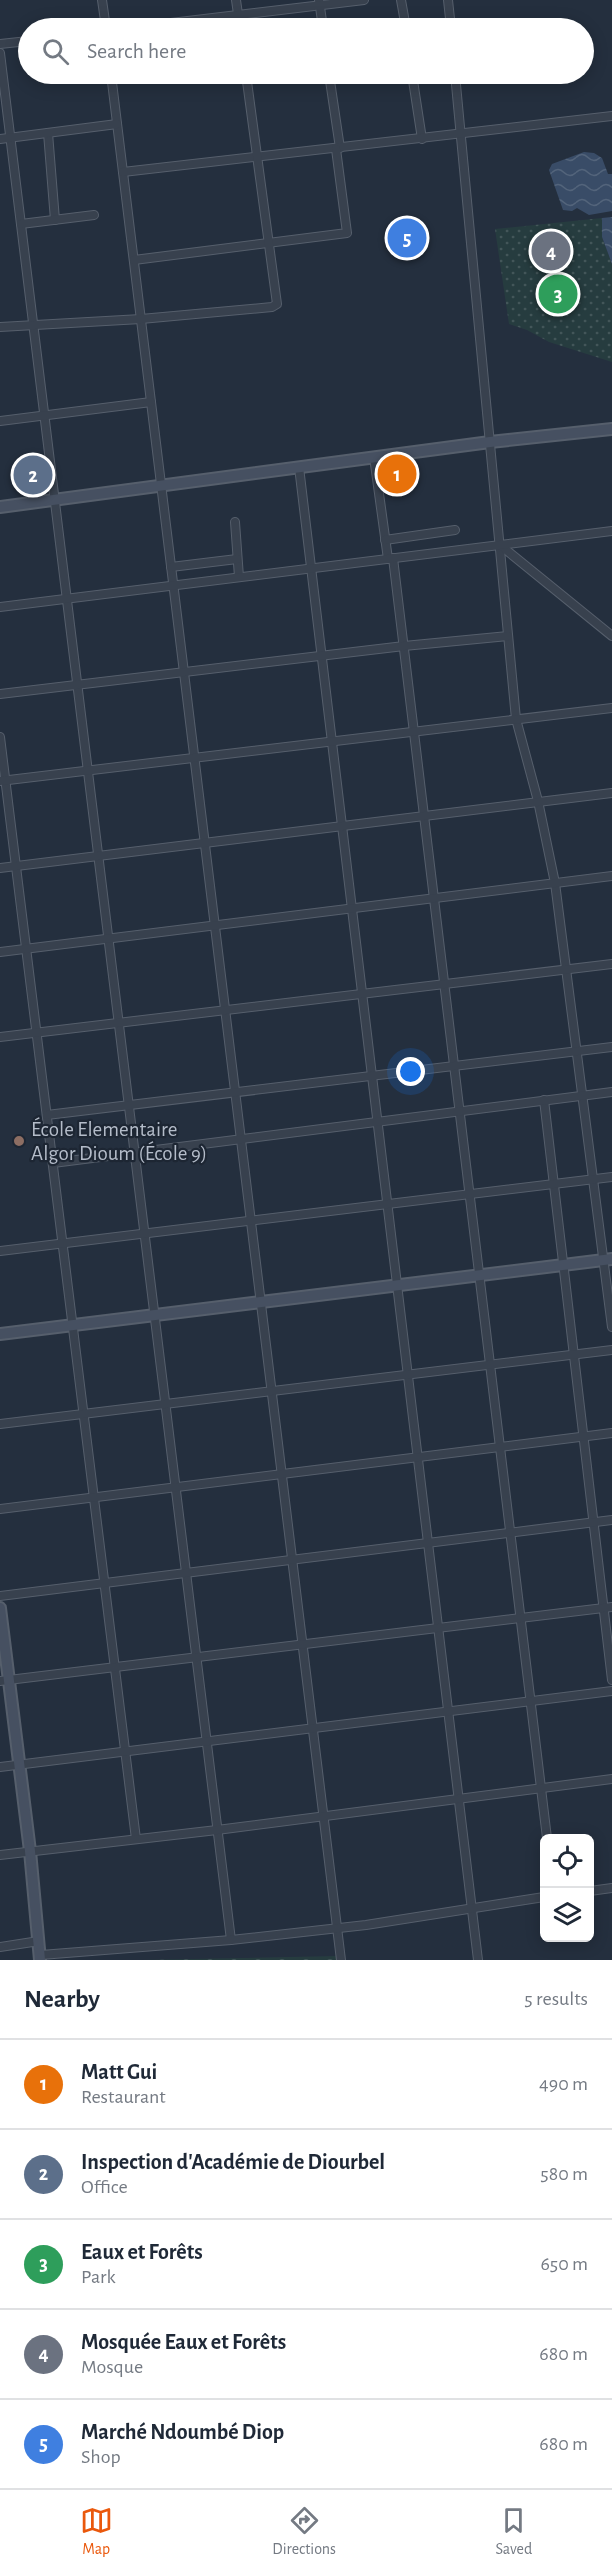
<!DOCTYPE html>
<html lang="en">
<head>
<meta charset="utf-8">
<style>
  :root { --surface:#fff; --page:#f2f2f3; --text:#1f2937; --muted:#747a83; --line:#e0e1e3; --accent:#ea580c }
  body { margin:0; font-family:"Alegreya Sans",sans-serif; background:var(--page); color:var(--text) }
  .controls { position:absolute; right:18px; bottom:18px; display:grid; overflow:hidden; border-radius:9px; box-shadow:0 3px 15px #0003 }
  .controls button { width:54px; height:54px; display:grid; place-items:center; padding:0; border:0; border-bottom:2px solid var(--line); background:var(--surface); color:var(--text); font:30px sans-serif }
  .you { position:absolute; left:411px; top:1072px; width:21px; height:21px; margin:-15px; border:4px solid #fff; border-radius:50%; background:#1a73e8; box-shadow:0 0 0 9px #1a73e833 }
  .badge { display:grid; place-items:center; width:39px; height:39px; border-radius:50%; background:var(--accent); color:#fff; font-size:20px; font-weight:700 }
  .pin { position:absolute; translate:-50% -50%; border:3px solid #fff; box-shadow:0 2px 6px #0006 }
  .list { margin:0; padding:0; list-style:none }
  h2 { display:flex; justify-content:space-between; align-items:center; height:78px; margin:0; padding:0 24px; font-size:26px }
  h2 small { font-size:20px; font-weight:400; color:var(--muted) }
  .list li { display:grid; grid-template-columns:39px 1fr auto; gap:18px; align-items:center; box-sizing:border-box; height:90px; padding:0 24px; border-top:2px solid var(--line) }
  .list b { display:block; font-size:22px; white-space:nowrap }
  .list p { margin:0; font-size:20px; white-space:nowrap; color:var(--muted) }
  .list em { font-size:20px; font-style:normal; color:var(--muted) }
  .icon { flex:none; width:33px; height:33px; fill:none; stroke:currentColor; stroke-width:2; stroke-linecap:round; stroke-linejoin:round }
  .map { position:relative; flex:none; width:612px; height:1960px; overflow:hidden }
  .search { position:absolute; background:var(--surface); box-shadow:0 3px 15px #0003; left:18px; right:18px; top:18px; height:66px; display:flex; align-items:center; gap:15px; box-sizing:border-box; padding:0 21px; border-radius:33px; color:var(--muted); font-size:22px }
  .sheet { height:528px; background:var(--surface) }
  nav { display:flex; justify-content:space-around; align-items:center; box-sizing:border-box; height:84px; border-top:2px solid var(--line); background:var(--surface); font-size:16px; color:var(--muted) }
  nav a { display:grid; justify-items:center; gap:3px }
  nav .on { color:var(--accent) }
  .map>svg:first-child { display:block }
  .grass { fill:url(#grass-dots) }
  .cemetery { fill:url(#cemetery-stones) }
  .water { fill:url(#water-waves) }
  .lines { fill:none; stroke-linecap:round; stroke-linejoin:round }
  .street-casing { stroke:#565f6c; stroke-width:10 }
  .secondary-casing { stroke:#565f6c; stroke-width:14 }
  .street { stroke:#38414e; stroke-width:8 }
  .secondary { stroke:#465061; stroke-width:10 }
  .education-dot { fill:#8d6e63; stroke:#1d2633; stroke-width:2 }
  .labels { text-anchor:middle; stroke-width:4.5; stroke-linejoin:round; paint-order:stroke }
  .poi-label { font-size:21px; fill:#b4bcc9; stroke:#1d2633; text-anchor:start }
</style>
</head>
<body>
<div class="map">
<svg width="612" height="1960" viewBox="0 0 612 1960">
  <defs>
    <pattern id="grass-dots" width="8" height="8" patternUnits="userSpaceOnUse" patternTransform="scale(1.5)"><rect width="8" height="8" fill="#263c3f"/><path d="M2 2h.1M6 6h.1" fill="none" stroke="#435659" stroke-width="1.8" stroke-linecap="round"/></pattern>
    <pattern id="cemetery-stones" width="16" height="16" patternUnits="userSpaceOnUse" patternTransform="scale(1.5)"><rect width="16" height="16" fill="#263c3f"/><path d="M2 7V4a2 2 0 0 1 4 0v3zM10 15v-3a2 2 0 0 1 4 0v3z" fill="#435659"/></pattern>
    <pattern id="water-waves" width="16" height="10" patternUnits="userSpaceOnUse" patternTransform="scale(1.5)"><rect width="16" height="10" fill="#394c67"/><path d="M0 5q4-4 8 0t8 0" fill="none" stroke="#53647b"/></pattern>
  </defs>
  <rect width="100%" height="100%" fill="#242f3e"/>
  <path class="grass" d="M602 218V237L612 264V362L549 342 527 330 509 324 495 229Z"/>
  <path class="cemetery" d="M338 1956V1960H142Z"/>
  <g class="water">
    <path d="M584 152 594 153 602 158 608 174H612V211L589 215 577 208 572 211 563 210 549 170 552 164Z"/>
    <path d="M612 217V264L602 237V218Z"/>
  </g>
  <g class="lines">
    <g class="street-casing">
      <g id="street">
        <path d="M102 0 106 28"/>
        <path d="M236 0 240 28"/>
        <path d="M319 0 323 28"/>
        <path d="M401 0 406 28"/>
        <path d="M448 0 451 28"/>
        <path d="M129 28 364 0"/>
        <path d="M0 44 28 41"/>
        <path d="M0 53 231 1940"/>
        <path d="M111 74 341 1960"/>
        <path d="M329 74 340 148"/>
        <path d="M412 74 422 139"/>
        <path d="M455 74 516 719 538 801 555 883 612 1327"/>
        <path d="M48 133 55 220"/>
        <path d="M0 139 117 124"/>
        <path d="M123 172 612 116"/>
        <path d="M21 224 94 215"/>
        <path d="M134 260 347 233 336 149"/>
        <path d="M0 327 141 319 272 307 277 304 246 74"/>
        <path d="M0 421 151 402"/>
        <path d="M374 457 388 559"/>
        <path d="M299 467 478 1960"/>
        <path d="M235 522 239 577"/>
        <path d="M385 540 455 530"/>
        <path d="M500 545 612 636"/>
        <path d="M393 558 547 1838"/>
        <path d="M171 567 237 559"/>
        <path d="M0 607 612 531"/>
        <path d="M0 694 404 646 508 636"/>
        <path d="M0 737 136 1839"/>
        <path d="M0 781 612 708"/>
        <path d="M0 868 612 793"/>
        <path d="M0 952 612 876"/>
        <path d="M0 1037 612 964"/>
        <path d="M544 1100 612 1680"/>
        <path d="M47 1115 612 1047"/>
        <path d="M53 1163 612 1092"/>
        <path d="M0 1251 612 1177"/>
        <path d="M0 1424 612 1350"/>
        <path d="M0 1509 612 1433"/>
        <path d="M0 1596 612 1520"/>
        <path d="M0 1681 612 1607"/>
        <path d="M0 1767 612 1691"/>
        <path d="M0 1855 217 1830 612 1779"/>
        <path d="M590 1891 612 1888"/>
        <path d="M0 1947 39 1941"/>
        <path d="M41 1955 231 1940 366 1925 544 1897"/>
      </g>
    </g>
    <g class="secondary-casing">
      <g id="secondary">
        <path d="M0 507 490 442 612 429"/>
        <path d="M0 1334 612 1259"/>
        <path d="M0 1608 30 1851 40 1960"/>
      </g>
    </g>
    <use href="#street" class="street"/>
    <use href="#secondary" class="secondary"/>
  </g>
  <circle class="education-dot" cx="19" cy="1141" r="6"/>
  <g class="labels">
    <g class="poi-label">
      <text x="31" y="1136">École Elementaire<tspan x="31" dy="24">Algor Dioum (École 9)</tspan></text>
    </g>
  </g>
</svg>
<div class="controls">
<button><svg class="icon" aria-label="locate" viewBox="0 0 24 24"><circle cx="12" cy="12" r="6"/><path d="M12 2v4M12 18v4M2 12h4M18 12h4"/></svg></button>
<button><svg class="icon" aria-label="layers" viewBox="0 0 24 24"><path d="M12 4l9 5-9 5-9-5zM3 14l9 5 9-5"/></svg></button>
</div>
<div class="you"></div>
<div class="pin badge" style="left:397px;top:474px;background:#e8710a">1</div>
<div class="pin badge" style="left:33px;top:475px;background:#5c6f8a">2</div>
<div class="pin badge" style="left:558px;top:294px;background:#2e9e5b">3</div>
<div class="pin badge" style="left:551px;top:251px;background:#6b7280">4</div>
<div class="pin badge" style="left:407px;top:238px;background:#3f7fe0">5</div>
<div class="search"><svg class="icon" aria-label="search" viewBox="0 0 24 24"><circle cx="10" cy="10" r="6"/><path d="M15 15l6 6"/></svg>Search here</div>
</div>
<section class="sheet">
<h2>Nearby<small>5 results</small></h2>
<ul class="list">
<li><span class="badge" style="background:#e8710a">1</span><div><b>Matt Gui</b><p>Restaurant</p></div><em>490 m</em></li>
<li><span class="badge" style="background:#5c6f8a">2</span><div><b>Inspection d'Académie de Diourbel</b><p>Office</p></div><em>580 m</em></li>
<li><span class="badge" style="background:#2e9e5b">3</span><div><b>Eaux et Forêts</b><p>Park</p></div><em>650 m</em></li>
<li><span class="badge" style="background:#6b7280">4</span><div><b>Mosquée Eaux et Forêts</b><p>Mosque</p></div><em>680 m</em></li>
<li><span class="badge" style="background:#3f7fe0">5</span><div><b>Marché Ndoumbé Diop</b><p>Shop</p></div><em>680 m</em></li>
</ul>
</section>
<nav>
<a class="on"><svg class="icon" aria-label="map" viewBox="0 0 24 24"><path d="M3 6l6-2 6 2 6-2v14l-6 2-6-2-6 2zM9 4v14M15 6v14"/></svg>Map</a>
<a><svg class="icon" aria-label="directions" viewBox="0 0 24 24"><path d="M12 3l9 9-9 9-9-9zM9 14v-3h6M13 9l2 2-2 2"/></svg>Directions</a>
<a><svg class="icon" aria-label="saved" viewBox="0 0 24 24"><path d="M7 4h10v16l-5-4-5 4z"/></svg>Saved</a>
</nav>
</body>
</html>
